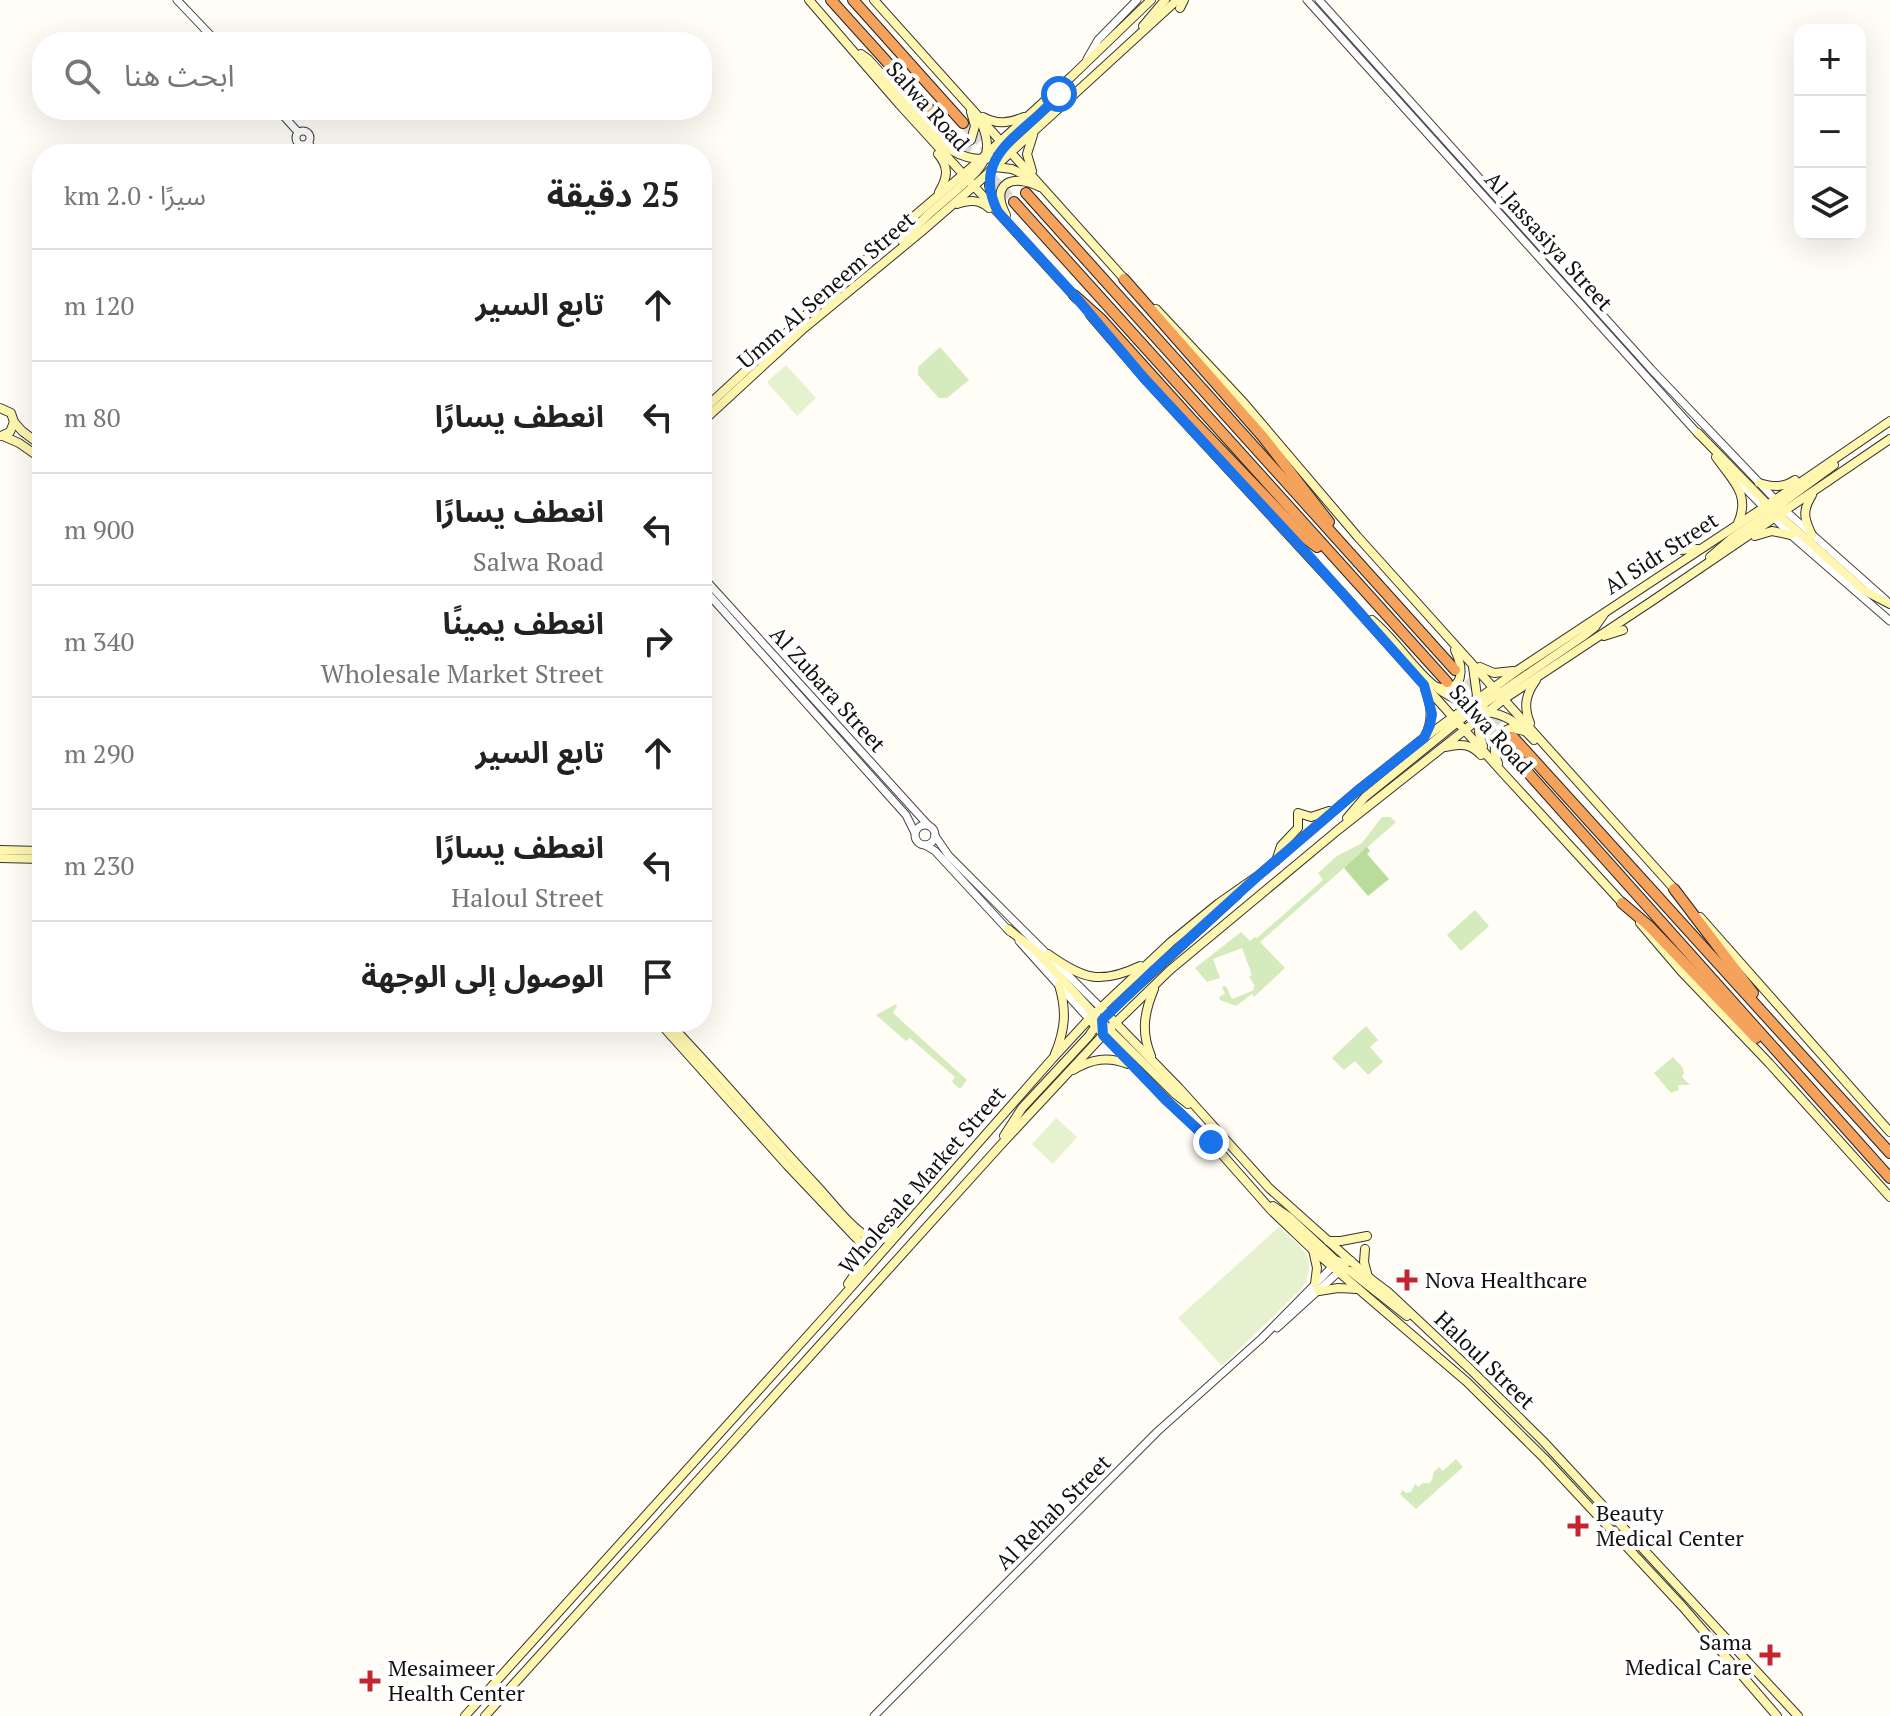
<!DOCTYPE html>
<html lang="ar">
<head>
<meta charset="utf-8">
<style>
  :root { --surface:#fff; --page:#f2f2f2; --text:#222; --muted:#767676; --line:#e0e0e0 }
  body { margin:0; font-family:"PT Serif","Noto Sans Arabic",serif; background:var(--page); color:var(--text); direction:rtl }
  .controls { position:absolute; right:24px; top:24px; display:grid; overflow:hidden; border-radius:16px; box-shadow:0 8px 32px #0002 }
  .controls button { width:72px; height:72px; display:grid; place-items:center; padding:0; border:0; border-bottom:2px solid var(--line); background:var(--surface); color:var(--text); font:40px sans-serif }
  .stop { position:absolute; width:24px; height:24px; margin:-18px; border:6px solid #1a73e8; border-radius:50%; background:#fff }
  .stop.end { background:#1a73e8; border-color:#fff; box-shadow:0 2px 8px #0008 }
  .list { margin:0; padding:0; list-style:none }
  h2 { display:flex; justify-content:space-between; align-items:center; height:104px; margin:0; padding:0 32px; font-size:34px }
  h2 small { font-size:26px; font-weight:400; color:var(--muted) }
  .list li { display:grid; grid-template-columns:52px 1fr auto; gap:24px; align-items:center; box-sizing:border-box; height:112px; padding:0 32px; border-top:2px solid var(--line) }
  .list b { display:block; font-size:30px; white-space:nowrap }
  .list p { margin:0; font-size:26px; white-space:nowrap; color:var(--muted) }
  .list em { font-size:26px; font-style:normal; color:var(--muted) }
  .icon { flex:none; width:44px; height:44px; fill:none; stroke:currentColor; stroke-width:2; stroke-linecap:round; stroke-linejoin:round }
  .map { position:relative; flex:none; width:1890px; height:1716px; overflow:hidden; direction:ltr }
  .search { position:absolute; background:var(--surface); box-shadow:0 8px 32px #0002; left:32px; top:32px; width:680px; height:88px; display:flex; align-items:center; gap:20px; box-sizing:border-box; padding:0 28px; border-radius:32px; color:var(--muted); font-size:30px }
  .panel { position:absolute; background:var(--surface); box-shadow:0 8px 32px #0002; left:32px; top:144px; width:680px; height:888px; border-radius:32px; direction:rtl }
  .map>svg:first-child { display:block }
  .green { fill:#d5ebbd }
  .forest { fill:#b9dc9c }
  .pitch { fill:#e6f2cf }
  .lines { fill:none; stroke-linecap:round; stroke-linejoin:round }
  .motorway-tunnel { stroke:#dbdad3; stroke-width:10; stroke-dasharray:10 5; stroke-linecap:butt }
  .tertiary-casing { stroke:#444; stroke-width:9 }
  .secondary-casing { stroke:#333; stroke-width:10 }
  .motorway-casing { stroke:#222; stroke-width:12 }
  .tertiary { stroke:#fff; stroke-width:7 }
  .secondary { stroke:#fff6b0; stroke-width:8 }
  .motorway { stroke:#f5a25d; stroke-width:10 }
  .route { stroke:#1a73e8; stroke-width:10 }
  .poi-dot { fill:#c4262e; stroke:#fff; stroke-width:3 }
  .labels { text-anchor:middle; stroke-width:8; stroke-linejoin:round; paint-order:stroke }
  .street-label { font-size:22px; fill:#111; stroke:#fff }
  .poi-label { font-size:22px; fill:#111; stroke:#fff; text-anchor:start }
</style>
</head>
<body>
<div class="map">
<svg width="1890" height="1716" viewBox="0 0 1890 1716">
  <rect width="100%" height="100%" fill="#fffdf5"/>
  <g class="green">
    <path d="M940 347 969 380 947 398H939L918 375V367Z"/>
    <path d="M1382 817H1390L1396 822 1260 942 1285 968 1254 997 1252 994 1236 1006 1220 1000 1219 997 1225 994 1222 987 1226 986 1232 999 1254 990 1253 988 1255 986 1249 977 1252 975 1242 948 1213 959 1220 978 1207 982 1195 968 1241 932 1250 941 1255 937 1257 938 1323 880 1318 873 1337 856 1362 843Z"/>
    <path d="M1475 910 1489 926 1461 951 1447 935Z"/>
    <path d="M896 1004 897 1006 893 1013 967 1080 960 1089 952 1082 955 1077 910 1038 906 1041 876 1015Z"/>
    <path d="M1366 1026 1378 1040 1370 1047 1383 1062 1368 1075 1355 1061 1344 1070 1332 1058Z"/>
    <path d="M1673 1057 1682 1067 1684 1073 1682 1077 1690 1085H1678L1679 1090 1671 1093 1654 1073Z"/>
    <path d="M1456 1459 1463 1467 1416 1509 1400 1494 1403 1490 1406 1493 1411 1492 1415 1484 1418 1487 1423 1483H1430L1433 1477V1473L1439 1467 1443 1471Z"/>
  </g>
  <path class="forest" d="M1367 847 1370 851 1367 854 1389 879 1368 896 1344 868Z"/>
  <g class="pitch">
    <path d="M786 365 816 398 797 416 767 382Z"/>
    <path d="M1056 1118 1077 1137 1053 1164 1032 1144Z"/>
    <path d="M1279 1227C1300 1248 1321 1256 1302 1288L1222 1366 1178 1318Z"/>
  </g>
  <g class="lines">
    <g class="motorway-tunnel">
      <path d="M963 123 990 153"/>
      <path d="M952 134 1014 202"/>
      <path d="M1455 670 1512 735"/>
      <path d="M1447 682 1502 743"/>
    </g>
    <g class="tertiary-casing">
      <g id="tertiary">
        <path d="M177 0 217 42"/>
        <path d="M1307 0 1699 435"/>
        <path d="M1319 0 1651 369 1788 513 1886 600"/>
        <path d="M1087 59 1098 40 1137 0"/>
        <path d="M278 110 298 132"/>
        <circle cx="303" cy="138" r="7"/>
        <path d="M308 143 317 154"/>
        <path d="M1735 478 1791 535 1890 621"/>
        <path d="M702 576 928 825"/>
        <path d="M702 587 906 815 915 833"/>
        <circle cx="925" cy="835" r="10"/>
        <path d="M935 836 949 856 1101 1008"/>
        <path d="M925 845 935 851 1010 932"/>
        <path d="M1019 941 1089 1019"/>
        <path d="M1277 1328 1342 1269"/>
        <path d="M874 1716 1158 1431 1262 1338 1335 1264"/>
      </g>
    </g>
    <g class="secondary-casing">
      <g id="secondary">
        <path d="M809 0 899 104 1076 298"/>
        <path d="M874 0 1128 283"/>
        <path d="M1180 8 1184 0"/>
        <path d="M1143 26 1165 0"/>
        <path d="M861 54 868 59 951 150C968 160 985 162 1003 155"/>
        <path d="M983 117C998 125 1008 123 1024 117"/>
        <path d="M948 145 961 146 971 140 975 126 971 112"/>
        <path d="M1002 148 1050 105 1061 91"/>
        <path d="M938 154C949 167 948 177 939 192"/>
        <path d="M995 167 1012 169 1031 178"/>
        <path d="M990 171 989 186 994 204"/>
        <path d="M1032 171 1027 154 1033 135"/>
        <path d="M957 204C969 200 979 199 989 208"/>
        <path d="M1006 215C989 183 1013 173 1040 187"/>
        <path d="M903 242C918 221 940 205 959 188 968 180 979 171 984 160 990 147 986 134 981 122"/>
        <path d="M1156 309 1244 403 1357 536 1677 892"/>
        <path d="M1090 315 1144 378 1343 594 1502 772 1626 907"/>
        <path d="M0 408 11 413 14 422 10 432 1 436"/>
        <path d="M702 411 899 229 980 160 1072 76 1151 0"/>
        <path d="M14 422 22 431 42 446"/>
        <path d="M702 422 802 330 921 232 974 186 1177 0"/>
        <path d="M1698 433 1770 507"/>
        <path d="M3 436 19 443 42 459"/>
        <path d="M1716 457C1732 480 1751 494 1738 523"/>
        <path d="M1759 483C1773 487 1783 488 1795 480"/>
        <path d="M1812 495C1802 511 1804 519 1812 535"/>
        <path d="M1763 508H1771L1865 591 1890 604"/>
        <path d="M1774 509 1834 465"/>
        <path d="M1755 536 1772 531 1791 535"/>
        <path d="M1680 550 1698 549"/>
        <path d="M1710 557 1732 538 1776 508"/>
        <path d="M1372 620C1408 650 1424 694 1473 705"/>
        <path d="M1604 636 1623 630"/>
        <path d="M1480 667 1494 673 1513 671"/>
        <path d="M1436 687C1465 693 1464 669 1455 650"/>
        <path d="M1486 712C1507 714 1520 725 1534 740"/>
        <path d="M1530 723C1523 706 1526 694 1536 680"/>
        <path d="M1425 737C1433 720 1432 707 1425 689"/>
        <path d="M1483 746C1477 730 1476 717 1485 703L1582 637 1595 627 1604 614"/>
        <path d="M1446 747C1461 743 1471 744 1481 755"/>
        <path d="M1498 763C1492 748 1493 734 1511 728L1524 731"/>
        <path d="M1347 818 1365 797 1470 712 1477 696 1473 667"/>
        <path d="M0 850 42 851"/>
        <path d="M0 858 42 859"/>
        <path d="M1276 861 1281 846 1298 828V813L1311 817 1329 811"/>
        <path d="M1700 917 1890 1132"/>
        <path d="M1640 923 1681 971 1769 1063 1890 1197"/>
        <path d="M1008 929 1037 952 1098 1018"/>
        <path d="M1048 954C1083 979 1100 985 1140 966"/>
        <path d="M1101 1008 1179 1088 1269 1188 1372 1280 1388 1292 1471 1370 1543 1441 1798 1716"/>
        <path d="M1089 1019 1165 1099 1211 1142 1272 1211 1313 1250 1467 1382 1544 1458 1682 1606 1777 1716"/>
        <path d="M659 1022 787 1165 860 1242C869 1259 857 1270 848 1284"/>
        <path d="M668 1022C719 1075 766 1132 816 1185 831 1201 850 1227 868 1237 879 1242 888 1238 897 1232"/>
        <path d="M1105 1025 1174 1093 1188 1104"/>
        <path d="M1102 1034 1101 1022 1107 1014 1237 895"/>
        <path d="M1055 1054C1065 1030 1067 1011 1059 985"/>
        <path d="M1151 1056C1141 1032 1144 1013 1154 989"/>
        <path d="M1073 1070C1092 1059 1107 1056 1128 1064"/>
        <path d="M1004 1136 1022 1108 1089 1036 1097 1024"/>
        <path d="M1273 1206 1289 1217 1335 1260 1343 1263 1351 1261"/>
        <path d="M1328 1241H1341L1367 1236"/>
        <path d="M1365 1249 1364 1262 1367 1273"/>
        <path d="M1313 1250 1317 1268 1315 1284"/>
        <path d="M1338 1267 1350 1271 1407 1316"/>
        <path d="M1319 1291 1338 1288 1358 1289"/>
        <path d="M465 1716 838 1302 1053 1058 1089 1019 1171 942 1219 903 1259 875 1356 792 1424 738 1518 670 1763 508 1890 421"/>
        <path d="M485 1716 998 1148 1103 1035 1170 970 1338 830 1504 699 1652 601 1890 439"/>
      </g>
    </g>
    <g class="motorway-casing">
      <g id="motorway">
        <path d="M831 0 952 134"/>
        <path d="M853 0 963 123"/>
        <path d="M1026 193 1455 670"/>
        <path d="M1014 202 1447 682"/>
        <path d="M1124 279 1263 437 1329 522"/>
        <path d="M1074 295 1101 319 1194 422 1304 537 1317 547"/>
        <path d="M1513 737 1890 1153"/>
        <path d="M1505 747 1890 1178"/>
        <path d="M1674 889 1753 993"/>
        <path d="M1622 903 1649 926 1756 1038"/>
      </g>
    </g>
    <use href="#tertiary" class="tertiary"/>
    <use href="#secondary" class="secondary"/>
    <use href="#motorway" class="motorway"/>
  </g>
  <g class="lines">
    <path class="route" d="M1059 94C1028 133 968 153 998 212L1074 295 1144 378 1309 556 1424 685 1432 714 1430 725 1424 738 1356 792 1259 875 1153 971 1102 1020 1103 1035 1165 1099 1211 1142"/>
  </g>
  <g class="poi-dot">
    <path d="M1403 1268h8v8h8v8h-8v8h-8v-8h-8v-8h8z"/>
    <path d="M1574 1514h8v8h8v8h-8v8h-8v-8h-8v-8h8z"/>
    <path d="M1766 1643h8v8h8v8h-8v8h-8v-8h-8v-8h8z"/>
    <path d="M366 1669h8v8h8v8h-8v8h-8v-8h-8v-8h8z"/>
  </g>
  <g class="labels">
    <g class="street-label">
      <text transform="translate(928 106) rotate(48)" y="8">Salwa Road</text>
      <text transform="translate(1549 241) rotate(48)" y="8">Al Jassasiya Street</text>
      <text transform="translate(826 290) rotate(-41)" y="8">Umm Al Seneem Street</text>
      <text transform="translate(1661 553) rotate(-33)" y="8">Al Sidr Street</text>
      <text transform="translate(828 689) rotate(48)" y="8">Al Zubara Street</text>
      <text transform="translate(1491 729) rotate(48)" y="8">Salwa Road</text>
      <text transform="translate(922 1180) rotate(-49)" y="8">Wholesale Market Street</text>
      <text transform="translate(1485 1360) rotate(44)" y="8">Haloul Street</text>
      <text transform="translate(1053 1512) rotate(-45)" y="8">Al Rehab Street</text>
    </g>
    <g class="poi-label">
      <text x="1425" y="1288">Nova Healthcare</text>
      <text x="1596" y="1521">Beauty<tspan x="1596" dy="25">Medical Center</tspan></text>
      <text x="1752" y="1650" text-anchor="end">Sama<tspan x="1752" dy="25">Medical Care</tspan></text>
      <text x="388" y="1676">Mesaimeer<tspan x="388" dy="25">Health Center</tspan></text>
    </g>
  </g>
</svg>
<div class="controls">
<button>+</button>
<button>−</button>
<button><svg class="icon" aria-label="layers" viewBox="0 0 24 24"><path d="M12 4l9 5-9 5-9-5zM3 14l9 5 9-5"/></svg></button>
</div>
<div class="stop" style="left:1059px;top:94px"></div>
<div class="stop end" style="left:1211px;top:1142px"></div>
<div class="search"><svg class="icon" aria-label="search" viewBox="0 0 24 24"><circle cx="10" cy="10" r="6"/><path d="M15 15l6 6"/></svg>ابحث هنا</div>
<section class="panel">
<h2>25 دقيقة<small>سيرًا · 2.0 km</small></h2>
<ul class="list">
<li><svg class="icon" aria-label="ahead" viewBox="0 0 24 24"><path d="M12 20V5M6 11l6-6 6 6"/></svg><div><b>تابع السير</b></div><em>120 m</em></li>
<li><svg class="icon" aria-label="left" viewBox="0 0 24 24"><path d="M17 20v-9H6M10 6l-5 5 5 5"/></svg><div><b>انعطف يسارًا</b></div><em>80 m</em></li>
<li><svg class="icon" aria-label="left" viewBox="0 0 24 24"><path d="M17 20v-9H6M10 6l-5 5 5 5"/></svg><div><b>انعطف يسارًا</b><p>Salwa Road</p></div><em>900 m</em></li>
<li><svg class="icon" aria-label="right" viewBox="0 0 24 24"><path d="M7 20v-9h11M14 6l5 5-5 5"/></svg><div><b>انعطف يمينًا</b><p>Wholesale Market Street</p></div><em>340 m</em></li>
<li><svg class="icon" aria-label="ahead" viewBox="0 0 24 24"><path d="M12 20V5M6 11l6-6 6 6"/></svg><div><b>تابع السير</b></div><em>290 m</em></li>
<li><svg class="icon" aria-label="left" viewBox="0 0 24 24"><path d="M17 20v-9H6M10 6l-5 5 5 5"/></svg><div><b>انعطف يسارًا</b><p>Haloul Street</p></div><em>230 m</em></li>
<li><svg class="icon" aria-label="arrive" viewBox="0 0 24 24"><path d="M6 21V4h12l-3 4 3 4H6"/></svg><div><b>الوصول إلى الوجهة</b></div></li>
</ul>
</section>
</div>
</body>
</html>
